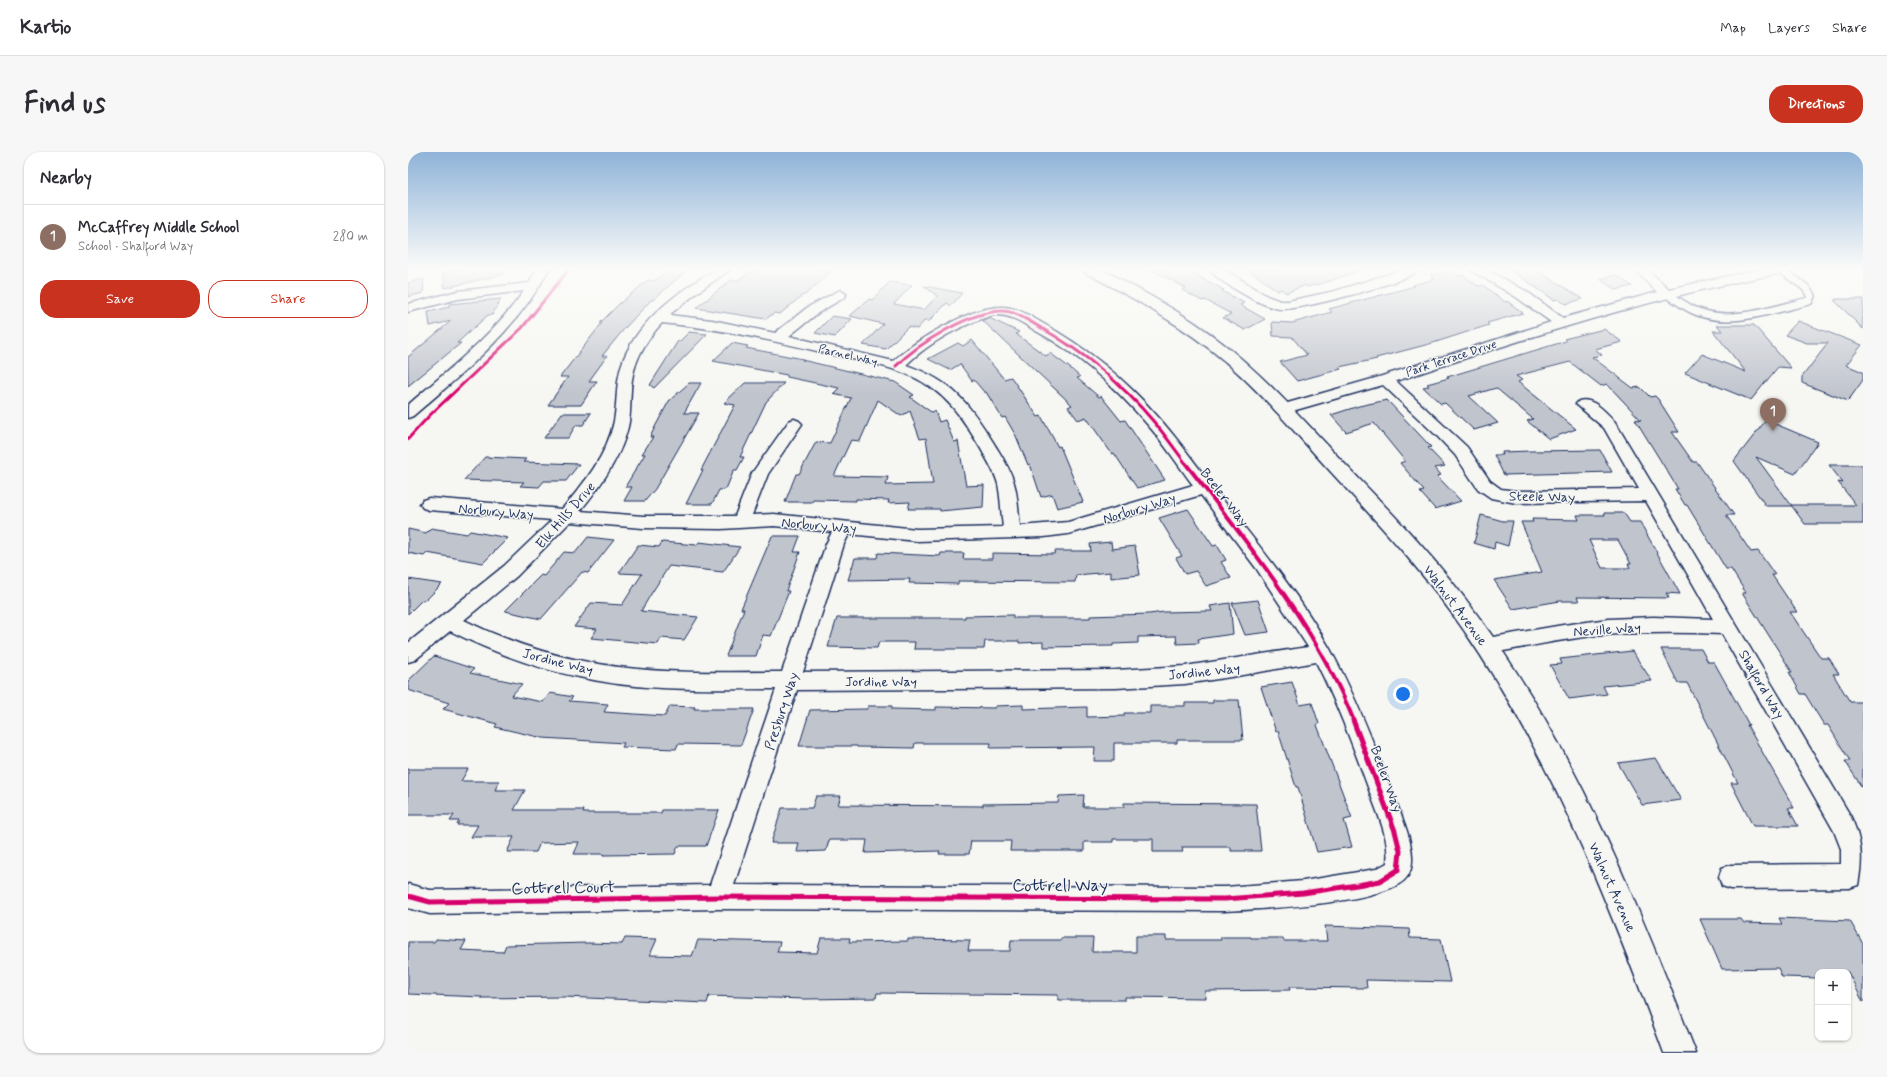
<!DOCTYPE html>
<html lang="en">
<head>
<meta charset="utf-8">
<style>
  :root { --surface:#fff; --page:#f7f7f7; --text:#2b2b33; --muted:#7c7c81; --line:#e1e1e2; --accent:#c8321e }
  body { margin:0; font-family:Mynerve,sans-serif; background:var(--page); color:var(--text) }
  .controls { position:absolute; right:12px; bottom:12px; display:grid; overflow:hidden; border-radius:8px; box-shadow:0 1px 3px #0004 }
  .controls button { width:36px; height:36px; display:grid; place-items:center; padding:0; border:0; border-bottom:1px solid var(--line); background:var(--surface); color:var(--text); font:20px sans-serif }
  .you { position:absolute; left:995px; top:542px; width:14px; height:14px; margin:-10px; border:3px solid #fff; border-radius:50%; background:#1a73e8; box-shadow:0 0 0 6px #1a73e833 }
  .badge { display:grid; place-items:center; width:26px; height:26px; border-radius:50%; background:var(--accent); color:#fff; font-size:13px; font-weight:700 }
  .pin { position:absolute; translate:-50% -33px; filter:drop-shadow(0 1px 2px #0008) }
  .pin::after { content:''; position:absolute; top:21px; width:14px; height:12px; background:inherit; clip-path:polygon(0 0,100% 0,50% 100%) }
  .list { margin:0; padding:0; list-style:none }
  h2 { display:flex; justify-content:space-between; align-items:center; height:52px; margin:0; padding:0 16px; font-size:17px }
  h2 small { font-size:13px; font-weight:400; color:var(--muted) }
  .list li { display:grid; grid-template-columns:26px 1fr auto; gap:12px; align-items:center; box-sizing:border-box; height:64px; padding:0 16px; border-top:1px solid var(--line) }
  .list b { display:block; font-size:15px; white-space:nowrap }
  .list p { margin:0; font-size:13px; white-space:nowrap; color:var(--muted) }
  .list em { font-size:13px; font-style:normal; color:var(--muted) }
  .actions { display:flex; gap:8px; padding:12px 16px }
  .actions a { flex:1; padding:9px 0; border:1px solid var(--accent); border-radius:16px; text-align:center; font-size:14px; color:var(--accent) }
  .actions .main { background:var(--accent); color:#fff }
  .map { position:relative; flex:none; width:1455px; height:901px; overflow:hidden; border-radius:16px }
  header { display:flex; align-items:center; gap:24px; box-sizing:border-box; height:56px; padding:0 20px; background:var(--surface); border-bottom:1px solid var(--line) }
  header strong { font-size:19px }
  nav { display:flex; gap:22px; margin-inline-start:auto; font-size:14px }
  .intro { display:flex; align-items:center; justify-content:space-between; box-sizing:border-box; height:96px; padding:0 24px }
  h1 { margin:0; font-size:28px }
  .button { padding:10px 18px; border-radius:16px; background:var(--accent); color:#fff; font-size:14px; font-weight:700 }
  main { display:flex; gap:24px; padding:0 24px }
  aside { flex:1; background:var(--surface); border-radius:16px; box-shadow:0 1px 3px #0004 }
  .map>svg:first-child { display:block }
  .building { fill:#c0c4cd; stroke:#1b2f5e; fill-rule:evenodd }
  .lines { fill:none; stroke-linecap:round; stroke-linejoin:round }
  .lane-casing { stroke:#1b2f5e; stroke-width:10 }
  .street-casing { stroke:#1b2f5e; stroke-width:3 }
  .secondary-casing { stroke:#1b2f5e; stroke-width:3 }
  .lane { stroke:#f6f6f2; stroke-width:7 }
  .street { fill:#f6f6f2; fill-rule:evenodd }
  .secondary { fill:#f6f6f2; fill-rule:evenodd }
  .cycleway-far2-casing { stroke:#f6f6f2; stroke-width:5 }
  .cycleway-far1-casing { stroke:#f6f6f2; stroke-width:6 }
  .cycleway-casing { stroke:#f6f6f2; stroke-width:8 }
  .cycleway-far2 { stroke:#d6006c; stroke-width:3 }
  .cycleway-far1 { stroke:#d6006c; stroke-width:4 }
  .cycleway { stroke:#d6006c; stroke-width:5 }
  .labels { text-anchor:middle; stroke-width:3; stroke-linejoin:round; paint-order:stroke }
  .far-street-label { font-size:12px; fill:#1b2f5e; stroke:#f6f6f2 }
  .street-label { font-size:14px; fill:#1b2f5e; stroke:#f6f6f2 }
  .near-street-label { font-size:17px; fill:#1b2f5e; stroke:#f6f6f2 }
</style>
</head>
<body>
<header>
<strong>Kartio</strong>
<nav><a>Map</a><a>Layers</a><a>Share</a></nav>
</header>
<div class="intro"><h1>Find us</h1><a class="button">Directions</a></div>
<main>
<aside>
<h2>Nearby<small></small></h2>
<ul class="list">
<li><span class="badge" style="background:#8d6e63">1</span><div><b>McCaffrey Middle School</b><p>School · Shalford Way</p></div><em>280 m</em></li>
</ul>
<div class="actions"><a class="main">Save</a><a>Share</a></div>
</aside>
<div class="map">
<svg width="1455" height="901" viewBox="0 0 1455 901">
  <rect width="100%" height="100%" fill="#f6f6f2"/>
  <filter id="ink" filterUnits="userSpaceOnUse"><feTurbulence type="fractalNoise" baseFrequency=".025" numOctaves="2"/><feDisplacementMap in="SourceGraphic" scale="8" xChannelSelector="R" yChannelSelector="G"/><feConvolveMatrix kernelMatrix="1 2 1 2 8 2 1 2 1" color-interpolation-filters="sRGB"/></filter>
  <g filter="url(#ink)">
    <g class="building">
      <path d="M49 117H95L96 122 37 136 35 121Z"/>
      <path d="M261 117H280L245 148H243L216 177 194 204H199L181 229H189L173 253H140L160 225H152L194 171H192L211 152 240 128 246 129Z"/>
      <path d="M349 117H426L397 143H395L372 162 366 161 358 167 288 156 323 128 328 129Z"/>
      <path d="M743 117H777L816 138 814 139 836 151 832 153 857 167 837 178 815 166 823 162 797 148 794 149 774 138 778 136Z"/>
      <path d="M839 117H949L950 119 919 130 899 135 898 133 878 141 873 137 870 139Z"/>
      <path d="M1101 117H1127L1175 147 1157 152 1150 147 1146 148Z"/>
      <path d="M1044 118 1050 124 1055 123 1070 134 1075 133 1097 150 1099 149 1115 161 1079 171 1081 173 1025 191 968 206 969 207 931 215 933 217 889 229 872 210 899 203 884 185 865 184 864 170 884 171 924 160 921 157 1007 134 1005 133 1027 127 1022 123Z"/>
      <path d="M1208 123 1224 134 1208 138 1192 127Z"/>
      <path d="M16 127 15 141 0 145V131Z"/>
      <path d="M482 130 504 133 486 152 516 158 529 144 516 134 554 141 543 154 539 151 520 170 518 167 509 177 500 175 478 197 455 193 475 172 442 164 461 147 464 148Z"/>
      <path d="M93 147 84 163H80L49 191H53L0 234V205L43 169 22 174 20 160 41 155V152Z"/>
      <path d="M1428 147H1455V177L1426 148H1429Z"/>
      <path d="M424 164 444 167 427 185 407 181Z"/>
      <path d="M581 166 611 180 608 182 638 204 642 201 662 216 672 225 669 226 691 245 693 244 713 269 717 268 757 328 729 336 706 301 704 302 678 265 670 268 660 255 664 253 574 168Z"/>
      <path d="M1390 169 1454 193 1438 213 1455 220V228L1440 249 1394 231V225L1420 191H1399L1377 183Z"/>
      <path d="M1309 173H1346L1383 216 1370 215 1343 248 1277 221 1294 202 1338 220 1305 179H1314Z"/>
      <path d="M1196 177 1214 190 1187 197 1194 203 1184 205 1225 236 1232 235 1242 245 1247 244 1250 247 1271 280H1264L1285 310H1289L1326 363H1318L1343 400 1350 399 1367 423H1364L1389 460H1382L1413 506H1421L1431 522H1425L1442 550H1455V637L1437 609H1442L1420 573H1416L1397 542H1393L1381 520H1384L1334 441H1338L1323 417H1318L1279 353H1277L1267 337H1270L1227 267 1233 268 1199 232 1193 234 1162 210 1108 224 1114 228 1110 230 1168 277 1141 287 1119 269 1125 267 1088 236 1061 244 1090 271 1066 278 1037 251 1033 252 1015 235 1021 234 1019 232 1041 226 1039 225 1158 189 1156 187Z"/>
      <path d="M281 180 299 182 246 236 242 233 270 189H272Z"/>
      <path d="M564 188 596 227 603 225 630 265 633 264 650 295 652 294 675 350 649 356 644 342 633 345 622 312 620 313 608 284 597 265 594 266 578 240H576L566 228 564 229 552 212 542 218 520 207 550 191 555 194Z"/>
      <path d="M324 191 340 194 338 196 395 207 394 208 487 230 506 243 502 245 523 260 527 259 531 270 537 268 546 290 550 289 558 334 576 333 575 355 532 359V357H500L502 350 480 351 481 348 448 347V349L405 348 404 350H377L388 322H391L408 290 422 291 443 246 425 242 431 236 379 225V223L305 209ZM470 248 493 264 502 259 512 287 518 286 525 332 478 333 480 325 426 324 443 288 452 289Z"/>
      <path d="M281 231H293L276 261H291L247 337 237 349H216L224 335H217L237 302H234L245 285H242L248 273 261 249Z"/>
      <path d="M337 231H376L358 250 332 305H336L329 318H326L318 337 311 338 304 352H278L295 318H293L327 253 316 251Z"/>
      <path d="M979 248 1023 295 1020 296 1037 314 1027 316 1033 323 1029 324 1053 349 1027 357 1012 340 1016 339 992 311 997 309 966 271 938 280 923 263 951 254Z"/>
      <path d="M154 261H183L175 273H168L160 286H136Z"/>
      <path d="M1358 268 1410 290 1387 322 1348 305 1384 354H1358L1326 309Z"/>
      <path d="M1192 298 1204 320 1096 323 1086 303H1095L1094 300 1123 299Z"/>
      <path d="M77 305 118 307 115 310 171 312 158 329H136L131 335 112 334 116 330 56 328Z"/>
      <path d="M1421 313H1455V372H1397L1383 353H1448L1430 330 1435 331Z"/>
      <path d="M780 357 805 394 809 393 818 408 813 410 823 426 798 434 788 419 777 422 768 406 774 404 751 366Z"/>
      <path d="M1196 361H1216L1222 370H1232L1272 442 1258 441 1261 446 1169 445 1171 449H1152L1105 457 1086 428 1134 420 1113 370H1125L1124 367 1171 368 1169 363H1197ZM1181 388H1210L1223 412H1220L1222 416H1194Z"/>
      <path d="M1073 363 1095 369H1105L1100 394 1087 390 1086 397 1066 391Z"/>
      <path d="M23 376 59 382 62 379 100 386 75 411 19 401 16 404 0 401V377L18 381Z"/>
      <path d="M364 384H392L386 400H392L378 439H381L363 484 355 483 348 504H318L336 457H333Z"/>
      <path d="M180 385 206 388 180 421 174 420 133 467 97 459 133 423 136 424 156 400 167 401Z"/>
      <path d="M254 390 289 393 291 390 332 395 315 420 261 414 243 442 233 459 290 465 276 488 253 486 250 492 183 486 189 477 166 475 183 451 214 453 234 422 211 421 230 393 251 395Z"/>
      <path d="M703 390 704 397 727 394 732 423 703 426V420L668 423 667 430 550 429V432L501 431 502 427 440 428 447 406H469L470 401 532 404 533 401H556L555 407H584V401L646 402 647 399H683L682 392Z"/>
      <path d="M0 427 34 432 18 448H14L0 462Z"/>
      <path d="M850 448 861 480 837 483 824 451Z"/>
      <path d="M822 451 825 482 790 487 791 491 769 492 768 484 730 485V491L705 492V494L635 495V490L611 491V489H577L576 497H506L507 490H471L469 496 420 495 429 466H557V464L605 463V466H682V464L741 462 756 460 804 459 802 454Z"/>
      <path d="M1253 497H1293L1300 510H1306L1341 573H1339L1386 656H1380L1390 674H1345L1323 631H1330L1279 531H1270Z"/>
      <path d="M1224 499 1244 529 1195 534 1199 542 1161 547 1142 513 1154 512 1152 507Z"/>
      <path d="M26 504 66 517 62 521 114 532 103 544 135 550 142 541 165 545 161 549 200 552 196 560 257 564 262 554 287 555 286 557H346L333 593 270 592 268 597 214 595 216 591 135 586 87 575 89 572 35 557 41 551 0 538V529Z"/>
      <path d="M884 530 892 553 904 551 911 572 909 573 944 666 936 668 944 695 909 700 890 635H888L870 579 868 580 853 535Z"/>
      <path d="M805 548H831L835 588H769V591H706V609H686L687 595 582 596 583 591H507L506 596 449 595V594H391L402 558 459 557 460 554H484V557L528 558V555L587 556V554L615 553V557L679 555V565L716 564V561H742V554H777V551H805Z"/>
      <path d="M1248 606 1273 648 1234 653 1210 611Z"/>
      <path d="M0 617H60L53 629H91L87 638H117L106 658H176L175 661H253L254 658H311L298 694H270L267 702 195 703 196 702H166L171 690 132 691 128 700H99L106 685H63L70 673H49L51 669H42L46 663H0Z"/>
      <path d="M676 643 675 655H716V651L848 652 853 699H823V695H774L775 700H745V687H705V690H676V699H602L603 689H563L561 702H531L532 699 457 701 459 688H421L418 699 389 700 391 691H363L374 656H404L408 644H433L430 653 575 654V652L650 651 651 644Z"/>
      <path d="M1371 766 1442 769 1455 792V850L1440 820H1410V826L1374 825 1370 816 1314 817 1292 767H1333L1336 771 1374 772Z"/>
      <path d="M917 774 1001 777 1002 786 1033 787 1042 830 958 828 959 836 881 835 882 838 797 839 798 846 717 845V848H650V843L469 841 468 846 398 847 301 844 299 851 156 845 73 846 74 845 0 842V790H26L28 787 58 789 53 798 95 800 98 793 180 791 214 792 217 786 249 787 242 803 284 804 290 788 372 790 369 800 409 801 413 786H442L441 790 500 789V787L562 788 560 799H602L603 788H653V786H685L684 800H728V784H758V788H813V785H843V786H875L876 789H919Z"/>
    </g>
    <g class="lines">
      <g class="lane-casing">
        <path id="lane" d="M1258 141C1268 147 1278 156 1290 160 1325 173 1366 157 1401 149L1403 144 1397 135 1372 117"/>
      </g>
      <g class="street-casing">
        <g id="street">
          <path d="M129 117H141C109 178 56 220 5 264L0 266V253C41 217 84 184 116 139L50 147 0 160V152L50 139 121 131Z"/>
          <path d="M308 117H323L290 140 261 163 304 168 367 181 400 155 432 138 438 142 437 145 410 161 381 184 485 209C508 188 564 153 596 155 610 156 622 164 634 171 678 195 718 228 751 266 774 292 794 321 815 348 853 396 892 444 922 497 947 543 966 591 984 640 992 661 1014 705 999 725 980 752 852 757 817 759L310 757 22 762 0 756V732L22 738 302 733 368 537C303 537 235 540 171 525 127 516 82 499 42 479L7 508 0 510V491L96 414 144 368 21 358 15 356 12 352 15 348 21 346 154 357C176 332 199 303 206 269 210 248 207 227 216 206 233 166 271 139 308 117ZM586 163C603 162 615 171 628 179 671 202 708 236 739 272 756 291 770 313 785 333L660 370 612 374C610 360 610 344 606 331 602 316 593 303 585 290 560 250 544 229 498 213 522 190 554 172 586 163ZM254 171C307 176 358 187 409 199 440 207 474 211 503 224 538 240 554 265 573 297 579 308 587 320 590 332 593 346 593 361 595 375L509 377 366 362 344 363 360 322 394 272 391 269 386 267 381 269 344 321 327 364H235L172 359C192 335 213 305 220 275 223 263 222 250 223 238 224 212 237 189 254 171ZM793 343 848 416 900 495 777 514 708 518 395 520 436 392 441 382 509 389 636 385 660 382ZM162 370 235 376 313 377 366 374 424 380 418 392 374 520C307 520 237 523 170 508 131 500 92 486 56 468L109 424ZM908 510C929 551 945 594 961 638 969 661 982 686 979 711L968 717 895 729 817 735 326 733 389 538 708 536 777 532 823 525Z"/>
          <path d="M801 117H816L859 144 872 149H880L927 139 996 117H1012C1004 129 890 159 872 157 857 156 809 129 801 117Z"/>
          <path d="M1061 117H1077L1118 139 1155 166 1249 140 1226 117H1239L1261 137 1353 117H1380L1374 121C1242 145 1115 187 988 229L1059 295 1082 329 1093 337 1108 339 1231 337 1196 276 1168 252 1171 249C1185 245 1198 260 1207 270L1442 663C1454 689 1455 705 1450 733L1441 736 1323 737 1314 734 1311 725 1314 716 1323 713 1433 712V697L1426 679 1314 482C1271 480 1228 480 1185 484 1149 488 1114 496 1079 502L1072 500 1069 494 1072 488 1079 486 1155 473 1201 467 1245 465 1305 467 1238 349 1108 351 1083 346 1070 337 1047 303 1029 284 975 233 874 262 869 260 866 257 869 254 971 225 1143 170 1108 145Z"/>
        </g>
      </g>
      <g class="secondary-casing">
        <path id="secondary" d="M674 117C680 117 688 116 694 118 702 121 710 126 717 130 740 142 762 155 784 169 842 207 887 259 934 309 982 359 1030 408 1070 464 1167 596 1229 750 1288 901H1256C1202 755 1144 606 1055 477 1016 420 969 370 923 320 889 283 857 244 819 211 776 174 726 146 676 120Z"/>
      </g>
      <use href="#lane" class="lane"/>
      <use href="#street" class="street"/>
      <use href="#secondary" class="secondary"/>
      <g class="cycleway-far2-casing">
        <g id="cycleway-far2">
          <path d="M488 214C510 192 562 159 594 159 607 159 619 168 630 174 673 198 714 232 746 270 758 284 768 299 779 313"/>
          <path d="M0 287 21 264 114 176 161 117"/>
        </g>
      </g>
      <g class="cycleway-far1-casing">
        <path id="cycleway-far1" d="M778 312C841 393 907 473 946 569"/>
      </g>
      <g class="cycleway-casing">
        <path id="cycleway" d="M0 744 22 750 310 745 817 747 895 741 949 733 972 729 990 718 992 699 987 679 945 568"/>
      </g>
      <use href="#cycleway-far2" class="cycleway-far2"/>
      <use href="#cycleway-far1" class="cycleway-far1"/>
      <use href="#cycleway" class="cycleway"/>
    </g>
  </g>
  <linearGradient id="sky" x2="0" y2="1"><stop stop-color="#8fb3d8"/><stop offset="0.48" stop-color="#fbfbf9"/><stop offset="1" stop-color="#fbfbf9" stop-opacity="0"/></linearGradient>
  <rect width="1455" height="243" fill="url(#sky)"/>
  <g class="labels">
    <g class="far-street-label">
      <text transform="translate(440 203) rotate(13)" y="4">Parnel Way</text>
      <text transform="translate(1043 206) rotate(-18)" y="4">Park Terrace Drive</text>
    </g>
    <g class="street-label">
      <text transform="translate(1134 344) rotate(1)" y="5">Steele Way</text>
      <text transform="translate(817 345) rotate(52)" y="5">Beeler Way</text>
      <text transform="translate(731 356) rotate(-17)" y="5">Norbury Way</text>
      <text transform="translate(88 359) rotate(5)" y="5">Norbury Way</text>
      <text transform="translate(157 363) rotate(-49)" y="5">Elk Hills Drive</text>
      <text transform="translate(411 373) rotate(5)" y="5">Norbury Way</text>
      <text transform="translate(1048 453) rotate(53)" y="5">Walnut Avenue</text>
      <text transform="translate(1199 477) rotate(-4)" y="5">Neville Way</text>
      <text transform="translate(150 509) rotate(14)" y="5">Jordine Way</text>
      <text transform="translate(796 519) rotate(-6)" y="5">Jordine Way</text>
      <text x="473" y="534">Jordine Way</text>
      <text transform="translate(1354 532) rotate(60)" y="5">Shalford Way</text>
      <text transform="translate(373 559) rotate(-72)" y="5">Presbury Way</text>
      <text transform="translate(979 627) rotate(70)" y="5">Beeler Way</text>
      <text transform="translate(1205 735) rotate(66)" y="5">Walnut Avenue</text>
    </g>
    <g class="near-street-label">
      <text x="652" y="739">Cottrell Way</text>
      <text transform="translate(155 735) rotate(-1)" y="6">Cottrell Court</text>
    </g>
  </g>
</svg>
<div class="controls">
<button>+</button>
<button>−</button>
</div>
<div class="you"></div>
<div class="pin badge" style="left:1365px;top:279px;background:#8d6e63">1</div>
</div>
</main>
</body>
</html>
